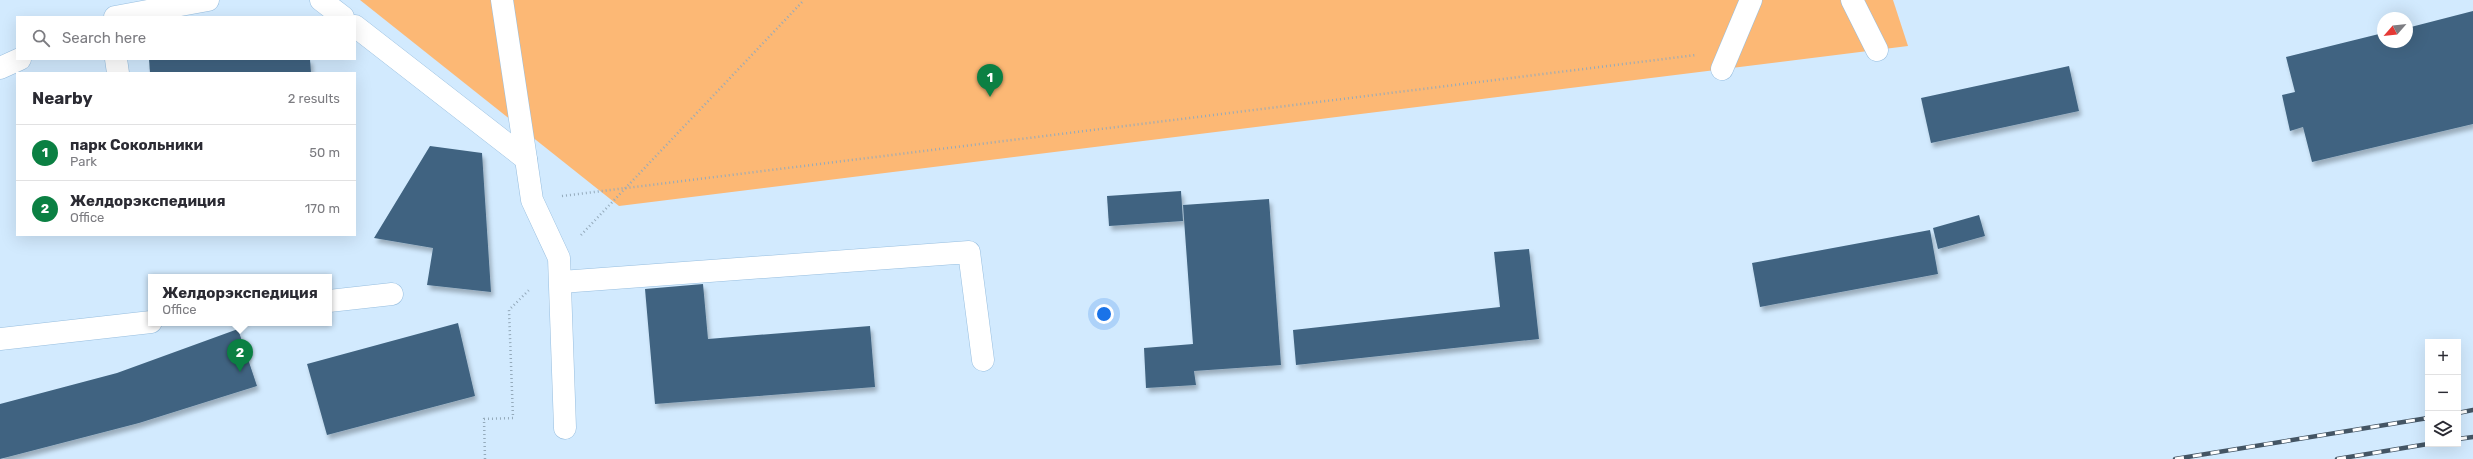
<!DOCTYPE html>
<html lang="en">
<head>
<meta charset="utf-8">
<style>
  :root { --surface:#fff; --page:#f7f7f7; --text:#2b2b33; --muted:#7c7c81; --line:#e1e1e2; --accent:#0b8043 }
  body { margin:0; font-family:Rubik,sans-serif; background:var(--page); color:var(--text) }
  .controls { position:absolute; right:12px; bottom:12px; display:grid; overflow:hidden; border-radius:0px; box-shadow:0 4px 16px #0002 }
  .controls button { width:36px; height:36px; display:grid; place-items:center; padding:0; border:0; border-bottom:1px solid var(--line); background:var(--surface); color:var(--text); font:20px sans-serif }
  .compass { position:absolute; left:2377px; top:12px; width:36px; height:36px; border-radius:50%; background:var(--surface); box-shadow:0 4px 16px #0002; rotate:242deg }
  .you { position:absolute; left:1104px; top:314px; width:14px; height:14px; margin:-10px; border:3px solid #fff; border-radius:50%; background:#1a73e8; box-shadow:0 0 0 6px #1a73e833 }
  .badge { display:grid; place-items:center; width:26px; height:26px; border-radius:50%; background:var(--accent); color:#fff; font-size:13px; font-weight:700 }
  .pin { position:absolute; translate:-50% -33px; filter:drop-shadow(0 1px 2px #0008) }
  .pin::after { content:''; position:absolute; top:21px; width:14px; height:12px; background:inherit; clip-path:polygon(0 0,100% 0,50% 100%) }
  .popup { position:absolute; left:148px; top:274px; width:184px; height:52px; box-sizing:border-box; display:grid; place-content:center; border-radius:0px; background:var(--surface); filter:drop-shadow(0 1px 3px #0005); font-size:13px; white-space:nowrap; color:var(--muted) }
  .popup b { font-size:15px; color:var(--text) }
  .popup::after { content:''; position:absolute; left:50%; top:100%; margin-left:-8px; border:8px solid transparent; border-top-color:var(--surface) }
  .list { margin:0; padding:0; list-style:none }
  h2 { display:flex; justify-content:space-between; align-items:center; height:52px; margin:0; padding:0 16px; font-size:17px }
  h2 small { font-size:13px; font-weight:400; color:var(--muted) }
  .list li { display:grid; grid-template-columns:26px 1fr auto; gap:12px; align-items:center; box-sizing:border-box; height:56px; padding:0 16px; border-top:1px solid var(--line) }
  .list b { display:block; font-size:15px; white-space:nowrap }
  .list p { margin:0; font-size:13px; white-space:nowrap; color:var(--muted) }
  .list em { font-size:13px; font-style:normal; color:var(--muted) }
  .icon { flex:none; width:22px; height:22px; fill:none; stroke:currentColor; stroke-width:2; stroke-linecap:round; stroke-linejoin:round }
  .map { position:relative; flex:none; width:2473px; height:459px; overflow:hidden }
  .search { position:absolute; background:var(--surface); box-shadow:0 4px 16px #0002; left:16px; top:16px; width:340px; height:44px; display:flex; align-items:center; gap:10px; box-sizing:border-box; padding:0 14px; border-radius:0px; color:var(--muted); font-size:15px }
  .panel { position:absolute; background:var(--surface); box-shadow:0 4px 16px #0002; left:16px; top:72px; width:340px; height:164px; border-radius:0px }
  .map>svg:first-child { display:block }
  .green { fill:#fcb875 }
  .building { fill:#406481; filter:url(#shadow) }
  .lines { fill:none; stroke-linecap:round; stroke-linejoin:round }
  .minor-casing { stroke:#97bedf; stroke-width:23 }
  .path { stroke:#94aabb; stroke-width:2.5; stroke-dasharray:1 3; stroke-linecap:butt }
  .minor { stroke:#fff; stroke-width:22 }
  .rail-casing { stroke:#445564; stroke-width:4.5 }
  .rail { stroke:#fff; stroke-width:3; stroke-dasharray:9; stroke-linecap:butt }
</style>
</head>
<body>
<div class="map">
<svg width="2473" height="459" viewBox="0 0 2473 459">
  <defs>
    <filter id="shadow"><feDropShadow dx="2.5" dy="4.5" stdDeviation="2" flood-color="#0004"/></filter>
  </defs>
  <rect width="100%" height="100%" fill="#d2eafe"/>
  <path class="green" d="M360 0H1893L1908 46 619 206Z"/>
  <g class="building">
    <path d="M2473 11V124L2312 162 2303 127 2290 131 2282 95 2295 92 2286 57 2383 33V42H2407V28Z"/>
    <path d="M149 59H310L311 73H150Z"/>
    <path d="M2069 66 2079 111 1931 143 1921 98Z"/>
    <path d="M430 146 482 153 491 292 427 285 433 248 374 238Z"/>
    <path d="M1181 191 1183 221 1109 226 1107 196Z"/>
    <path d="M1269 199 1281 365 1194 371 1196 385 1146 388 1144 348 1193 344 1183 205Z"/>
    <path d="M1979 215 1985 236 1938 249 1933 228Z"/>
    <path d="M1930 230 1938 274 1760 307 1752 263Z"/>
    <path d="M1529 249 1539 339 1296 365 1293 330 1500 307 1494 252Z"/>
    <path d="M703 284 708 339 870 326 875 387 655 404 645 289Z"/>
    <path d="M458 323 475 396 327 435 307 364Z"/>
    <path d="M238 329 257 386 139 423 0 459V404L117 373Z"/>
  </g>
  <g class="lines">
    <g class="minor-casing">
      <g id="minor">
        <path d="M321 0 343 17"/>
        <path d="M502 0 526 159"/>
        <path d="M1852 0 1877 50"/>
        <path d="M115 17 208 0"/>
        <path d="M355 26 526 159 532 200 559 258 565 428"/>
        <path d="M116 59 118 73"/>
        <path d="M0 68 20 59"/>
        <path d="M1722 69 1751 0"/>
        <path d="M561 282 969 252 983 360"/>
        <path d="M329 301 392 294"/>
        <path d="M0 339 151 322"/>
      </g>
    </g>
    <g class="path">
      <path d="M562 196 1696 55"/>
      <path d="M581 235 804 0"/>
      <path d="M485 459 484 419 513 418 509 310 530 289"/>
    </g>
    <use href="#minor" class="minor"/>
    <g class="rail-casing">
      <g id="rail">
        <path d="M2458 413 2473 410"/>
        <path d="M2458 439 2473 437"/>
        <path d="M2175 459 2428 418"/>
        <path d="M2337 459 2428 444"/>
      </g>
    </g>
    <use href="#rail" class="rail"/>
  </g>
</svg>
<div class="controls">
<button>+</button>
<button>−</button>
<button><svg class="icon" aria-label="layers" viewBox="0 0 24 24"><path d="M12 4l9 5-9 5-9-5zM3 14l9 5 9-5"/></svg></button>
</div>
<svg class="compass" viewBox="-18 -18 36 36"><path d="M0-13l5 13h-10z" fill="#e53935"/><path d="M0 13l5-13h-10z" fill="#7c7c81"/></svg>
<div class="you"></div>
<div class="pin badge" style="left:990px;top:97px">1</div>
<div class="pin badge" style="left:240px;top:372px">2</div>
<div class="popup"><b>Желдорэкспедиция</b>Office</div>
<div class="search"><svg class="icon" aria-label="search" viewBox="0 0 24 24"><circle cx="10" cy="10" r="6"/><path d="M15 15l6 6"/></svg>Search here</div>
<section class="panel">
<h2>Nearby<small>2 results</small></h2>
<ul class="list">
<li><span class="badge">1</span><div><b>парк Сокольники</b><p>Park</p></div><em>50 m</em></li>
<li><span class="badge">2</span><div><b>Желдорэкспедиция</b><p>Office</p></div><em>170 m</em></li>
</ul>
</section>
</div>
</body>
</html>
